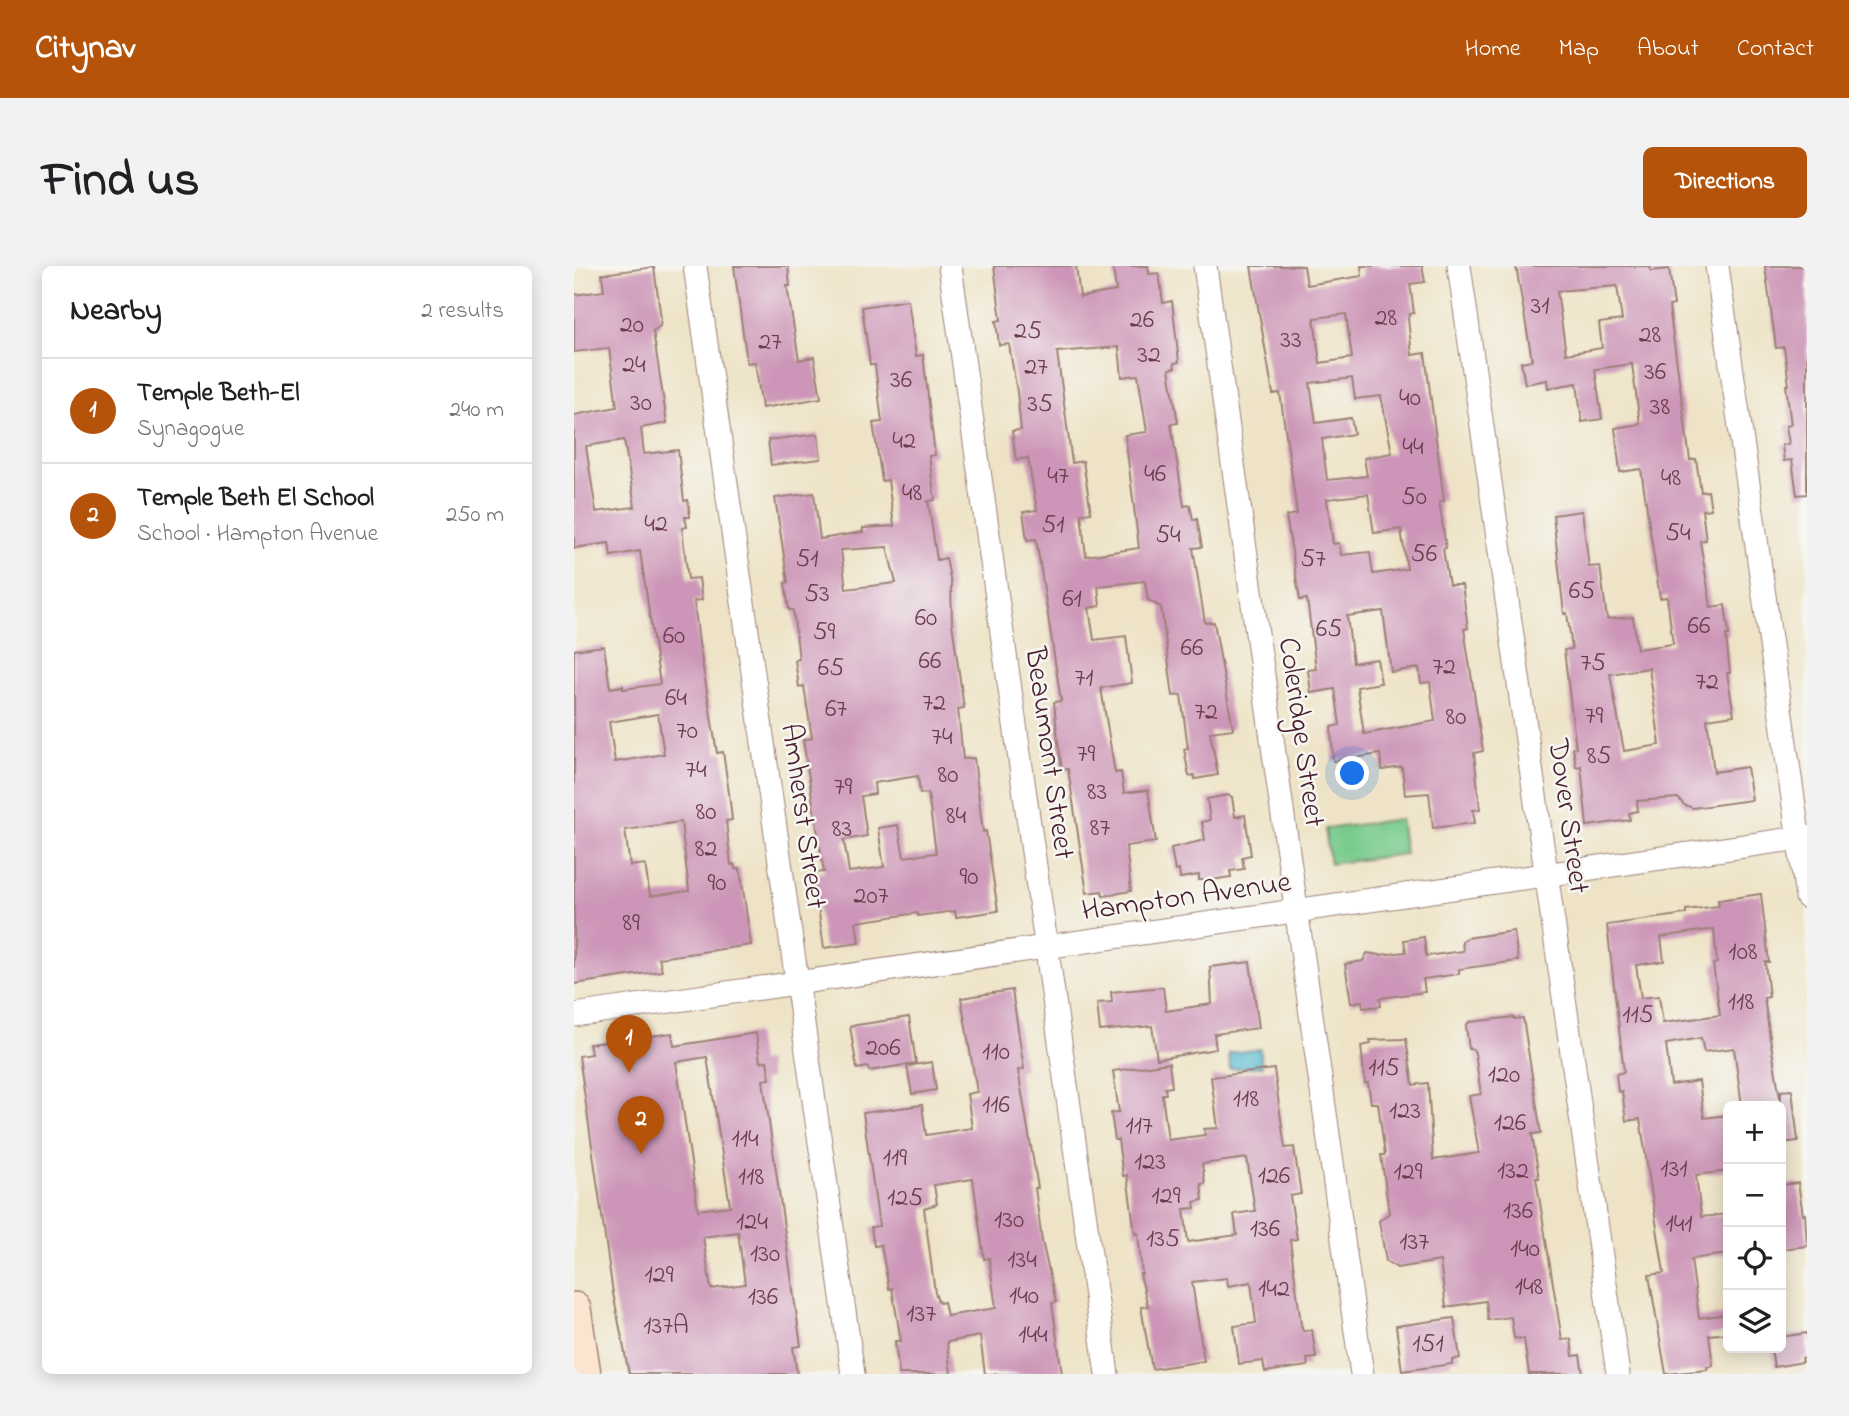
<!DOCTYPE html>
<html lang="en">
<head>
<meta charset="utf-8">
<style>
  :root { --surface:#fff; --page:#f2f2f2; --text:#202124; --muted:#757577; --line:#e0e0e0; --accent:#b45309 }
  body { margin:0; font-family:"Indie Flower",sans-serif; background:var(--page); color:var(--text) }
  .controls { position:absolute; right:21px; bottom:21px; display:grid; overflow:hidden; border-radius:10px; box-shadow:0 4px 18px #0003 }
  .controls button { width:63px; height:63px; display:grid; place-items:center; padding:0; border:0; border-bottom:2px solid var(--line); background:var(--surface); color:var(--text); font:35px sans-serif }
  .you { position:absolute; left:779px; top:508px; width:24px; height:24px; margin:-18px; border:5px solid #fff; border-radius:50%; background:#1a73e8; box-shadow:0 0 0 10px #1a73e833 }
  .badge { display:grid; place-items:center; width:46px; height:46px; border-radius:50%; background:var(--accent); color:#fff; font-size:23px; font-weight:700 }
  .pin { position:absolute; translate:-50% -58px; filter:drop-shadow(0 2px 4px #0008) }
  .pin::after { content:''; position:absolute; top:37px; width:24px; height:21px; background:inherit; clip-path:polygon(0 0,100% 0,50% 100%) }
  .list { margin:0; padding:0; list-style:none }
  h2 { display:flex; justify-content:space-between; align-items:center; height:91px; margin:0; padding:0 28px; font-size:30px }
  h2 small { font-size:23px; font-weight:400; color:var(--muted) }
  .list li { display:grid; grid-template-columns:46px 1fr auto; gap:21px; align-items:center; box-sizing:border-box; height:105px; padding:0 28px; border-top:2px solid var(--line) }
  .list b { display:block; font-size:26px; white-space:nowrap }
  .list p { margin:0; font-size:23px; white-space:nowrap; color:var(--muted) }
  .list em { font-size:23px; font-style:normal; color:var(--muted) }
  .icon { flex:none; width:38px; height:38px; fill:none; stroke:currentColor; stroke-width:2; stroke-linecap:round; stroke-linejoin:round }
  .map { position:relative; flex:none; width:1233px; height:1108px; overflow:hidden; border-radius:10px }
  header { display:flex; align-items:center; gap:42px; box-sizing:border-box; height:98px; padding:0 35px; background:var(--accent); color:#fff }
  header strong { font-size:33px }
  nav { display:flex; gap:38px; margin-inline-start:auto; font-size:24px }
  .intro { display:flex; align-items:center; justify-content:space-between; box-sizing:border-box; height:168px; padding:0 42px }
  h1 { margin:0; font-size:49px }
  .button { padding:18px 32px; border-radius:10px; background:var(--accent); color:#fff; font-size:24px; font-weight:700 }
  main { display:flex; gap:42px; padding:0 42px }
  aside { flex:1; background:var(--surface); border-radius:10px; box-shadow:0 4px 18px #0003 }
  .map>svg:first-child { display:block }
  .green { fill:#79cb8d; stroke:#62755c; stroke-width:2 }
  .water { fill:#51b9cf; stroke:#4e6c7d; stroke-width:2 }
  .building { fill:#cd96b8; fill-rule:evenodd }
  .lines { fill:none; stroke-linecap:round; stroke-linejoin:round }
  .street-casing { stroke:#9c8178; stroke-width:25 }
  .secondary-casing { stroke:#9c8178; stroke-width:36 }
  .street { stroke:#fff; stroke-width:23 }
  .secondary { stroke:#fce5d0; stroke-width:33 }
  .labels { text-anchor:middle; stroke-width:5; stroke-linejoin:round; paint-order:stroke }
  .number-label { font-size:26px; fill:#6b3d4e }
  .street-label { font-size:30px; fill:#4a1f2b; stroke:#f6f6f2 }
</style>
</head>
<body>
<header>
<strong>Citynav</strong>
<nav><a>Home</a><a>Map</a><a>About</a><a>Contact</a></nav>
</header>
<div class="intro"><h1>Find us</h1><a class="button">Directions</a></div>
<main>
<aside>
<h2>Nearby<small>2 results</small></h2>
<ul class="list">
<li><span class="badge">1</span><div><b>Temple Beth-El</b><p>Synagogue</p></div><em>240 m</em></li>
<li><span class="badge">2</span><div><b>Temple Beth El School</b><p>School · Hampton Avenue</p></div><em>250 m</em></li>
</ul>
</aside>
<div class="map">
<svg width="1233" height="1108" viewBox="0 0 1233 1108">
  <rect width="100%" height="100%" fill="#f6f6f2"/>
  <filter id="ink" filterUnits="userSpaceOnUse"><feTurbulence type="fractalNoise" baseFrequency=".0143" numOctaves="2"/><feDisplacementMap in="SourceGraphic" scale="14" xChannelSelector="R" yChannelSelector="G"/><feConvolveMatrix kernelMatrix="1 2 1 2 8 2 1 2 1" color-interpolation-filters="sRGB"/></filter>
  <filter id="wash" filterUnits="userSpaceOnUse"><feTurbulence type="fractalNoise" baseFrequency=".00686" numOctaves="4" result="noise"/><feDisplacementMap in="SourceGraphic" scale="28" xChannelSelector="R" yChannelSelector="G"/><feGaussianBlur stdDeviation="1.57" result="paint"/><feColorMatrix in="noise" values="0 0 0 0 0 0 0 0 0 0 0 0 0 0 0 0 0 1.4 0 .05"/><feComposite in="paint" operator="in"/></filter>
  <g filter="url(#wash)">
    <rect width="100%" height="100%" fill="#eee3c6"/>
    <path class="green" d="M826 553 831 588 756 598 751 563Z"/>
    <path class="water" d="M686 783 688 800 656 803 655 787Z"/>
    <g id="blocks">
      <g class="building">
        <path d="M160 0H214L216 20H213L225 94 240 91 247 132 188 142 181 96 173 97Z"/>
        <path d="M420 0H502L506 31 542 25 539 0H574L575 8 585 7 589 37 598 35 605 96 600 97 601 102 595 103 604 157 597 158 610 240 616 239 619 254 623 253 628 281 619 282 631 357 640 356 659 463 636 466 644 509 621 513 620 509 615 510 610 483 614 482 607 429 599 430 587 341 574 334 571 315 524 320 526 340 515 342 520 374 552 370 558 417 527 422 541 507 547 506 550 527 574 524 582 576 552 580 557 625 529 630 528 625 513 627 494 503 488 504 484 476 480 436 487 435 467 304 462 273 453 274 449 246 463 244 454 192 442 194 438 165 447 164 443 126 435 78 425 79 422 55 427 54ZM545 81 548 111 564 109 573 166 551 169 565 282 512 290 507 248 517 247 509 195 498 197 483 86Z"/>
        <path d="M677 0H730L733 19 788 10 787 0H848L851 16 836 18 840 47 836 48 834 53 838 89 851 87 870 235H865L872 282 869 283 875 319H888L894 362 890 363 909 485 900 487 906 543 899 544 901 557 859 562 855 527 831 529 828 501 808 504 806 488 759 495 757 461 766 459 761 423 737 427 734 404 742 403 733 333 726 334 712 250 723 248 718 211 706 127 699 128ZM772 48 778 92 746 97 740 52ZM778 112 781 133 807 130 818 187 790 192 793 210 753 214 748 173 780 168 777 152 742 157 736 117ZM794 228 800 267 827 263 833 303 799 308 796 286 767 289 765 277 759 278 753 233ZM809 345 817 406 845 402 847 417 856 416 861 455 790 468 783 421 807 417 803 393 779 397 773 350Z"/>
        <path d="M942 0H1076L1077 5 1095 3 1100 39 1095 40 1116 194 1122 193 1127 226 1134 225 1137 243 1128 244 1132 274 1126 275 1137 341 1151 339 1155 369H1152L1156 407H1153L1160 449 1133 453 1140 506 1173 501 1178 534 1119 542 1110 539 1104 532 1063 535 1064 545 1055 547 1056 554 1013 560 1007 500 1002 501 999 482H1002L990 384 998 383 993 347 990 348 979 249 1008 245 1015 301 1026 300 1033 353 1059 351 1063 383 1099 378 1093 331 1086 332 1067 203 1046 206 1041 162 1066 158 1058 98 1021 103 1028 153 1008 156 1003 117 974 122 973 114 951 118 947 96 958 94ZM1043 20 1048 54 1025 57 1028 82 992 88 983 25ZM1075 402 1086 479 1050 485 1036 408Z"/>
        <path d="M1191 0H1233V228L1223 229 1218 194 1210 195 1208 179 1215 178 1212 160 1217 159 1212 119H1215L1210 81 1202 82Z"/>
        <path d="M80 1 87 53 86 60 79 65 93 157 67 162 70 188 104 184 110 235 114 234 116 251H111L113 261 108 262 114 313 125 312 128 334 120 335 125 377 143 487 149 486 155 527 158 554 152 555 157 599 160 598 161 603 166 602 177 679 85 692 88 705 0 718V384L30 380 36 422 49 420V423L86 418 66 285 37 290 35 277 0 282V149L43 141 35 82 0 86V29L30 25 28 8ZM50 174 61 241 22 246 12 180ZM84 448 90 488 41 496 35 456ZM107 556 115 625 76 630 71 598 56 600 51 564Z"/>
        <path d="M334 34 342 90 349 89 361 189 355 190 361 234 354 235 363 294 372 292 377 317 378 357 390 442 384 443 389 493 400 492 409 566 412 565 424 645 382 651 381 645 344 650 343 647 282 656 285 677 250 682 239 607 250 606 229 474 238 472 230 420 225 421 221 394 225 393 219 344H215L211 317 214 316 201 232 240 227 246 273 289 266V262L320 260 314 214 308 215 299 157 308 156 301 99H296L288 41ZM313 281 322 317 272 323 267 284ZM344 510 346 528 354 527 362 587 330 591 324 559 304 562 310 601 275 606 270 574 293 570 287 530 301 528 300 517Z"/>
        <path d="M244 168 247 193 197 199 194 174Z"/>
        <path d="M654 529 658 531 661 551 671 549 677 589 668 591 670 603 656 605 657 611 637 614H625V609L606 612 605 604 601 605 597 582 631 574 628 556 636 554 633 533Z"/>
        <path d="M1187 628 1195 696H1191L1195 731 1190 732 1196 772 1207 838V825L1218 824 1224 875 1207 877V840H1168L1160 782 1130 786 1127 772 1092 778 1097 819 1125 815 1130 852 1154 849V905L1122 909 1127 951 1154 948V988L1117 993 1125 1052 1154 1048V1067L1135 1069 1139 1100 1133 1101V1104L1092 1108 1075 1009 1090 1007 1066 853 1052 855 1048 825 1044 826 1042 808 1050 806 1033 659 1112 648V644L1145 640 1144 634ZM1140 663 1143 697 1139 698 1146 749 1089 757 1085 730 1067 732 1062 699 1090 695 1087 671Z"/>
        <path d="M940 665 944 695 885 703V708L849 713 851 726 806 732 807 740 789 742 788 735 777 737 771 698 789 695 793 687 806 689 832 686 830 674 850 671 852 690 889 685 888 675 893 672Z"/>
        <path d="M676 696 685 762 640 768 642 783 583 793 578 760 526 765 523 737 538 736 537 726 589 721 592 745 638 738 636 701Z"/>
        <path d="M438 724 450 803 444 804 464 922H461L468 975 482 1036 478 1037 488 1108H411L406 1070 373 1076 377 1108H325L321 1075H327L318 1022 315 1023 307 979 300 980 297 961 305 960 289 847 348 839 352 869 398 862 393 828 403 826 387 732ZM399 913 410 993 415 992 422 1042 373 1050 370 1036 365 1037 361 1027 350 942 363 938 360 919Z"/>
        <path d="M335 751 342 797 295 805 294 801 283 803 276 760Z"/>
        <path d="M940 751V753L949 752 967 867 958 868 965 912H962L988 1074 997 1073 999 1090 1006 1089 1009 1108H955L950 1073 940 1072 937 1051 914 1054 912 1035 872 1041 866 995 823 1002 812 995 805 955 815 947 807 889H811L804 837H797L794 817H791L787 780 797 778 796 774 832 773 839 819 854 817 859 894 905 887 895 830 907 828 901 787 899 783H895L892 760 895 756Z"/>
        <path d="M98 767 100 780 182 767 186 796 193 795 196 813 189 814 227 1080 219 1081 223 1108H55L39 1027 5 790 17 788 15 778ZM133 791 156 940 124 944 102 796ZM164 966 171 1018 137 1023 129 971Z"/>
        <path d="M358 796 362 824 338 828 333 800Z"/>
        <path d="M595 797 598 821 591 822 592 828H588L594 874 631 869 630 863 644 862 637 811 700 803 711 882 720 881 727 928 716 930 723 973 716 974 727 1058 729 1065 738 1064 742 1092 733 1093 734 1100 691 1106 689 1095 665 1098 660 1060 682 1057 677 1016 654 1020 653 1012 618 1016 630 1095 578 1103 567 1041 574 1040 566 1008H568L564 967 561 968 553 909 549 910 544 874H541L537 847 545 846 539 805ZM673 892 681 945 660 948 663 969 614 976 610 943 621 942 620 936 629 934 627 918H631L628 898Z"/>
        <path d="M1224 917 1229 949 1231 948 1233 980 1207 983V919Z"/>
        <path d="M880 1052 886 1092 878 1094V1098L828 1105 822 1060Z"/>
        <path d="M1233 1067V1091L1228 1092 1229 1096 1200 1101 1197 1082H1207V1071Z"/>
      </g>
    </g>
  </g>
  <g filter="url(#ink)">
    <use href="#blocks" fill-opacity="0" stroke="#9c8178" stroke-width="2"/>
    <g class="lines">
      <g class="street-casing">
        <g id="street">
          <path d="M121 0 279 1108"/>
          <path d="M376 0 533 1108"/>
          <path d="M631 0 788 1108"/>
          <path d="M885 0 1044 1108"/>
          <path d="M1143 0 1233 631"/>
          <path d="M0 749 1233 571"/>
        </g>
      </g>
      <g class="secondary-casing">
        <path id="secondary" d="M0 1043 10 1108"/>
      </g>
      <use href="#street" class="street"/>
      <use href="#secondary" class="secondary"/>
    </g>
  </g>
  <g class="labels">
    <g class="number-label">
      <text x="966" y="47">31</text>
      <text x="812" y="59">28</text>
      <text x="568" y="61">26</text>
      <text x="58" y="66">20</text>
      <text x="454" y="72">25</text>
      <text x="1076" y="76">28</text>
      <text x="717" y="81">33</text>
      <text x="196" y="83">27</text>
      <text x="575" y="96">32</text>
      <text x="60" y="106">24</text>
      <text x="462" y="108">27</text>
      <text x="1081" y="113">36</text>
      <text x="327" y="121">36</text>
      <text x="836" y="139">40</text>
      <text x="67" y="144">30</text>
      <text x="466" y="145">35</text>
      <text x="1086" y="148">38</text>
      <text x="330" y="182">42</text>
      <text x="839" y="188">44</text>
      <text x="581" y="215">46</text>
      <text x="484" y="217">47</text>
      <text x="1097" y="219">48</text>
      <text x="338" y="234">48</text>
      <text x="840" y="238">50</text>
      <text x="82" y="265">42</text>
      <text x="479" y="266">51</text>
      <text x="1104" y="274">54</text>
      <text x="594" y="276">54</text>
      <text x="850" y="295">56</text>
      <text x="233" y="300">51</text>
      <text x="739" y="300">57</text>
      <text x="1008" y="332">65</text>
      <text x="243" y="335">53</text>
      <text x="498" y="340">61</text>
      <text x="352" y="359">60</text>
      <text x="1125" y="367">66</text>
      <text x="755" y="370">65</text>
      <text x="250" y="373">59</text>
      <text x="100" y="377">60</text>
      <text x="618" y="389">66</text>
      <text x="356" y="402">66</text>
      <text x="1019" y="404">75</text>
      <text x="870" y="408">72</text>
      <text x="257" y="409">65</text>
      <text x="510" y="419">71</text>
      <text x="1133" y="423">72</text>
      <text x="102" y="439">64</text>
      <text x="360" y="444">72</text>
      <text x="262" y="450">67</text>
      <text x="632" y="453">72</text>
      <text x="1020" y="457">79</text>
      <text x="882" y="458">80</text>
      <text x="113" y="472">70</text>
      <text x="368" y="478">74</text>
      <text x="512" y="495">79</text>
      <text x="1025" y="497">85</text>
      <text x="122" y="511">74</text>
      <text x="374" y="516">80</text>
      <text x="269" y="528">79</text>
      <text x="523" y="533">83</text>
      <text x="132" y="553">80</text>
      <text x="382" y="557">84</text>
      <text x="526" y="569">87</text>
      <text x="268" y="570">83</text>
      <text x="132" y="590">82</text>
      <text x="395" y="618">90</text>
      <text x="143" y="624">90</text>
      <text x="297" y="637">207</text>
      <text x="57" y="664">89</text>
      <text x="1169" y="693">108</text>
      <text x="1167" y="743">118</text>
      <text x="1064" y="756">115</text>
      <text x="309" y="789">206</text>
      <text x="422" y="793">110</text>
      <text x="810" y="809">115</text>
      <text x="930" y="816">120</text>
      <text x="672" y="840">118</text>
      <text x="422" y="846">116</text>
      <text x="831" y="852">123</text>
      <text x="936" y="864">126</text>
      <text x="565" y="867">117</text>
      <text x="171" y="880">114</text>
      <text x="321" y="899">119</text>
      <text x="576" y="903">123</text>
      <text x="1100" y="910">131</text>
      <text x="939" y="912">132</text>
      <text x="834" y="913">129</text>
      <text x="700" y="917">126</text>
      <text x="177" y="918">118</text>
      <text x="592" y="937">129</text>
      <text x="331" y="939">125</text>
      <text x="944" y="952">136</text>
      <text x="435" y="961">130</text>
      <text x="178" y="963">124</text>
      <text x="1105" y="965">141</text>
      <text x="691" y="970">136</text>
      <text x="589" y="980">135</text>
      <text x="840" y="983">137</text>
      <text x="951" y="990">140</text>
      <text x="191" y="995">130</text>
      <text x="448" y="1001">134</text>
      <text x="85" y="1016">129</text>
      <text x="955" y="1028">148</text>
      <text x="700" y="1030">142</text>
      <text x="450" y="1037">140</text>
      <text x="189" y="1038">136</text>
      <text x="347" y="1055">137</text>
      <text x="92" y="1067">137A</text>
      <text x="459" y="1076">144</text>
      <text x="854" y="1085">151</text>
    </g>
    <g class="street-label">
      <text transform="translate(729 466) rotate(82)" y="10">Coleridge Street</text>
      <text transform="translate(477 487) rotate(82)" y="10">Beaumont Street</text>
      <text transform="translate(231 550) rotate(82)" y="10">Amherst Street</text>
      <text transform="translate(996 550) rotate(82)" y="10">Dover Street</text>
      <text transform="translate(612 629) rotate(-8)" y="10">Hampton Avenue</text>
    </g>
  </g>
</svg>
<div class="controls">
<button>+</button>
<button>−</button>
<button><svg class="icon" aria-label="locate" viewBox="0 0 24 24"><circle cx="12" cy="12" r="6"/><path d="M12 2v4M12 18v4M2 12h4M18 12h4"/></svg></button>
<button><svg class="icon" aria-label="layers" viewBox="0 0 24 24"><path d="M12 4l9 5-9 5-9-5zM3 14l9 5 9-5"/></svg></button>
</div>
<div class="you"></div>
<div class="pin badge" style="left:55px;top:807px">1</div>
<div class="pin badge" style="left:67px;top:888px">2</div>
</div>
</main>
</body>
</html>
